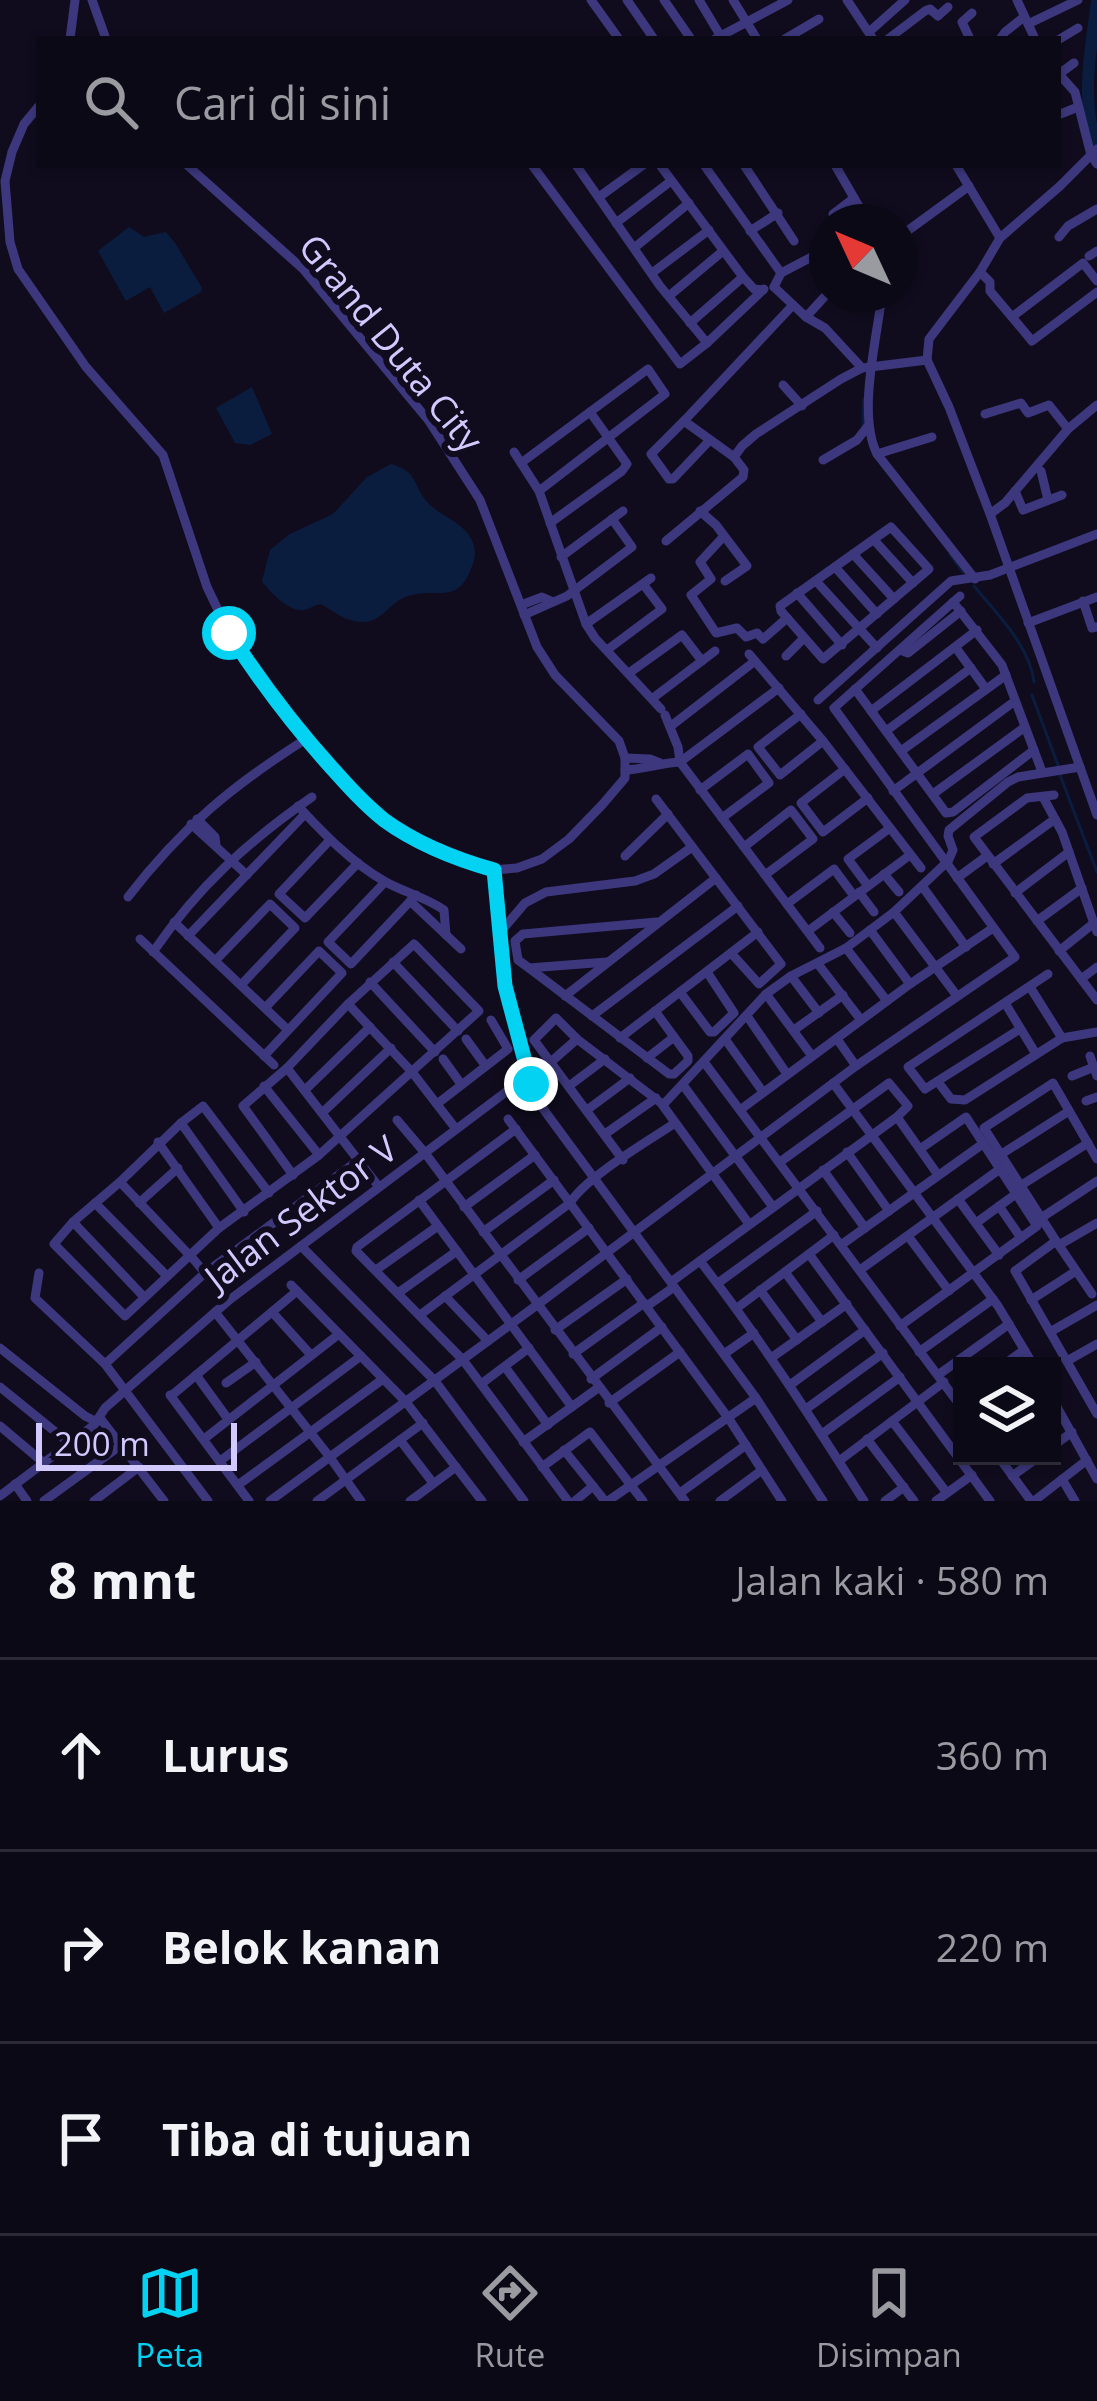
<!DOCTYPE html>
<html lang="id">
<head>
<meta charset="utf-8">
<style>
  :root { --surface:#0c0916; --page:#15121f; --text:#f1f3f6; --muted:#9a9aa1; --line:#2c2a35; --accent:#03d2f2 }
  body { margin:0; font-family:"Open Sans",sans-serif; background:var(--page); color:var(--text) }
  .controls { position:absolute; right:36px; bottom:36px; display:grid; overflow:hidden; border-radius:0px; box-shadow:0 3px 9px #0004 }
  .controls button { width:108px; height:108px; display:grid; place-items:center; padding:0; border:0; border-bottom:3px solid var(--line); background:var(--surface); color:var(--text); font:60px sans-serif }
  .compass { position:absolute; left:809px; top:204px; width:108px; height:108px; border-radius:50%; background:var(--surface); box-shadow:0 3px 9px #0004; rotate:314deg }
  .scale { position:absolute; left:36px; bottom:30px; width:201px; box-sizing:border-box; padding-left:12px; border:6px solid #d2cafe; border-top:0; font-size:33px; line-height:42px; white-space:nowrap; color:#d2cafe; -webkit-text-stroke:9px #100c1e; paint-order:stroke }
  .stop { position:absolute; width:36px; height:36px; margin:-27px; border:9px solid #03d2f2; border-radius:50%; background:#fff }
  .stop.end { background:#03d2f2; border-color:#fff; box-shadow:0 3px 12px #0008 }
  .list { margin:0; padding:0; list-style:none }
  h2 { display:flex; justify-content:space-between; align-items:center; height:156px; margin:0; padding:0 48px; font-size:51px }
  h2 small { font-size:39px; font-weight:400; color:var(--muted) }
  .list li { display:grid; grid-template-columns:78px 1fr auto; gap:36px; align-items:center; box-sizing:border-box; height:192px; padding:0 48px; border-top:3px solid var(--line) }
  .list b { display:block; font-size:45px; white-space:nowrap }
  .list em { font-size:39px; font-style:normal; color:var(--muted) }
  .icon { flex:none; width:66px; height:66px; fill:none; stroke:currentColor; stroke-width:2; stroke-linecap:round; stroke-linejoin:round }
  .map { position:relative; flex:none; width:1097px; height:1501px; overflow:hidden }
  .search { position:absolute; background:var(--surface); box-shadow:0 3px 9px #0004; left:36px; right:36px; top:36px; height:132px; display:flex; align-items:center; gap:30px; box-sizing:border-box; padding:0 42px; border-radius:0px; color:var(--muted); font-size:45px }
  .sheet { height:732px; background:var(--surface) }
  nav { display:flex; justify-content:space-around; align-items:center; box-sizing:border-box; height:168px; border-top:3px solid var(--line); background:var(--surface); font-size:33px; color:var(--muted) }
  nav a { display:grid; justify-items:center; gap:6px }
  nav .on { color:var(--accent) }
  .map>svg:first-child { display:block }
  .water { fill:#0b1d3f }
  .lines { fill:none; stroke-linecap:round; stroke-linejoin:round }
  .stream { stroke:#0b1d3f; stroke-width:3 }
  .river { stroke:#0b1d3f; stroke-width:12 }
  .minor { stroke:#3d387d; stroke-width:9 }
  .route { stroke:#03d2f2; stroke-width:15 }
  .labels { text-anchor:middle; stroke-width:12; stroke-linejoin:round; paint-order:stroke }
  .street-label { font-size:36px; fill:#d2cafe; stroke:#100c1e }
</style>
</head>
<body>
<div class="map">
<svg width="1097" height="1501" viewBox="0 0 1097 1501">
  <rect width="100%" height="100%" fill="#100c1e"/>
  <g class="water">
    <path d="M129 227 144 237 166 232 175 243 202 288 201 292 164 313 150 287 126 301 98 251Z"/>
    <path d="M252 387 272 434 250 445 235 443 216 408Z"/>
    <path d="M391 464C419 472 412 485 428 503 441 517 462 521 471 539 476 548 476 557 472 566 457 609 434 584 403 598 388 605 381 622 363 622 346 622 335 612 321 604 314 605 308 610 302 610 288 611 269 591 262 581L270 550 290 534 333 514 367 477Z"/>
  </g>
  <g class="lines">
    <g class="stream">
      <path d="M876 307 877 294"/>
      <path d="M863 426 864 399"/>
      <path d="M950 554 963 572"/>
      <path d="M974 586C996 613 1030 646 1034 682"/>
      <path d="M1032 695 1059 768"/>
      <path d="M1060 775 1097 872"/>
    </g>
    <path class="river" d="M1097 2C1091 49 1080 100 1097 146"/>
    <g class="minor">
      <path d="M92 0 106 39"/>
      <path d="M591 0 619 39"/>
      <path d="M627 0 654 39"/>
      <path d="M664 0 691 39"/>
      <path d="M699 0 720 35"/>
      <path d="M733 0 757 39"/>
      <path d="M847 0 873 39"/>
      <path d="M1017 0 1035 39"/>
      <path d="M1028 24 1078 0"/>
      <path d="M869 32 905 0"/>
      <path d="M70 39 75 0"/>
      <path d="M715 39 788 0"/>
      <path d="M785 39 819 19"/>
      <path d="M888 39 925 11 930 9 938 16 948 7"/>
      <path d="M970 39 962 22 972 13"/>
      <path d="M1000 39 1005 32 1024 17"/>
      <path d="M1058 40 1078 28"/>
      <path d="M1058 73 1075 92 1091 155 1097 164"/>
      <path d="M1059 74 1074 63"/>
      <path d="M39 106 24 124 12 152 5 181 10 242 18 269 86 367 163 455 207 587 229 633 260 682 362 801 386 821 420 842 458 860 494 870"/>
      <path d="M1058 115 1078 107"/>
      <path d="M187 165 303 269 429 421 480 500 537 647 555 675 619 741 625 758V778L602 805 569 839 542 859 517 868 494 870 505 986 530 1078 531 1091"/>
      <path d="M532 165 680 364 707 343 764 289"/>
      <path d="M576 165 660 286 707 343"/>
      <path d="M660 165 743 277 754 289 763 290"/>
      <path d="M704 165 781 273 774 287"/>
      <path d="M744 165 794 241"/>
      <path d="M835 165 868 222"/>
      <path d="M956 165 1000 238"/>
      <path d="M599 197 643 165"/>
      <path d="M833 214 854 198"/>
      <path d="M616 223 671 181"/>
      <path d="M750 231 778 213"/>
      <path d="M899 237 969 186"/>
      <path d="M1059 237 1068 226 1097 209"/>
      <path d="M634 248 689 203"/>
      <path d="M1089 256 1097 251"/>
      <path d="M980 272 990 282V291L1012 317"/>
      <path d="M652 273 709 230"/>
      <path d="M781 273 827 249"/>
      <path d="M1097 281 1083 263 1012 317 1032 341 1097 292"/>
      <path d="M774 287 806 317 825 328 862 368 927 360"/>
      <path d="M882 294C877 339 857 414 877 454L975 579"/>
      <path d="M669 296 723 251"/>
      <path d="M806 317 827 294"/>
      <path d="M690 323 743 277"/>
      <path d="M927 360 949 407 990 514 1097 815"/>
      <path d="M927 360 929 339 980 272 1000 238 1060 186 1097 149"/>
      <path d="M783 385 802 406"/>
      <path d="M985 414 1021 403 1028 413 1049 405 1068 429"/>
      <path d="M684 421 651 454 669 479H673L710 440"/>
      <path d="M514 452 539 491 586 624 595 638 661 709"/>
      <path d="M877 454 932 437"/>
      <path d="M734 457 684 421 793 305"/>
      <path d="M823 460 857 440 868 426"/>
      <path d="M521 463 648 369 665 394 539 491"/>
      <path d="M1041 471 1048 500"/>
      <path d="M1015 491 1023 510 1062 495"/>
      <path d="M700 511 716 525 747 566 725 581"/>
      <path d="M990 514 1005 503 1068 429 1097 405"/>
      <path d="M550 523 622 471 627 464 590 412"/>
      <path d="M891 527 929 569 823 659 781 611 780 606Z"/>
      <path d="M724 536 700 562 711 579 691 595 716 633 737 628 746 637 757 633 763 639 787 618"/>
      <path d="M874 540 913 583"/>
      <path d="M666 541 743 477 744 470 734 457 742 446 756 434 841 379 862 368"/>
      <path d="M853 554 894 599"/>
      <path d="M561 557 623 511"/>
      <path d="M835 567 877 614"/>
      <path d="M816 581 877 648"/>
      <path d="M797 593 842 645"/>
      <path d="M1083 601 1092 628 1097 627"/>
      <path d="M953 602 1002 665 1041 769"/>
      <path d="M521 605 542 597 551 601"/>
      <path d="M524 615 567 596 632 547 612 519"/>
      <path d="M1028 623 1097 597"/>
      <path d="M586 624 651 578"/>
      <path d="M956 648 986 689"/>
      <path d="M607 650 662 609 643 584"/>
      <path d="M900 650 908 653 961 611"/>
      <path d="M749 654 823 741 921 868"/>
      <path d="M786 656 804 638"/>
      <path d="M629 673 682 635 702 661"/>
      <path d="M855 689 946 813 953 812 1034 750"/>
      <path d="M653 698 715 651"/>
      <path d="M818 700 951 581 990 575 1097 534"/>
      <path d="M871 711 977 630"/>
      <path d="M801 714 758 747 780 775 823 741"/>
      <path d="M665 715 678 747 680 762 820 948"/>
      <path d="M671 726 755 661"/>
      <path d="M886 731 971 668"/>
      <path d="M901 751 1006 675"/>
      <path d="M625 758 650 759 660 763"/>
      <path d="M845 769 801 803 823 832 868 798"/>
      <path d="M625 770C645 769 660 763 680 762L779 688"/>
      <path d="M700 790 748 754 769 783 722 818"/>
      <path d="M893 791 1015 701"/>
      <path d="M933 794 1025 727"/>
      <path d="M1054 795 1027 798 974 837 1097 1000"/>
      <path d="M1043 797 1062 832 1097 932"/>
      <path d="M656 799 781 964 759 984 731 953"/>
      <path d="M298 806C324 834 351 862 384 881 403 892 425 897 444 910L446 935"/>
      <path d="M197 819 215 837 216 845"/>
      <path d="M191 824 247 875"/>
      <path d="M330 840 279 894 305 918 358 863"/>
      <path d="M744 847 791 810 813 839 765 875"/>
      <path d="M625 856 668 814"/>
      <path d="M947 864 953 850 948 836 949 830 1008 782 1018 777 1080 767"/>
      <path d="M993 864 1055 819"/>
      <path d="M884 874 899 892"/>
      <path d="M957 878 987 856"/>
      <path d="M385 882 328 942 351 964 416 895"/>
      <path d="M868 886 848 859 890 828"/>
      <path d="M922 886 966 947"/>
      <path d="M859 892 874 912"/>
      <path d="M1015 893 1069 852"/>
      <path d="M128 897C181 828 233 785 306 739"/>
      <path d="M410 901 461 949"/>
      <path d="M787 904 834 869 854 896"/>
      <path d="M833 912 850 933"/>
      <path d="M894 912 957 996"/>
      <path d="M1037 921 1082 888"/>
      <path d="M174 922 288 1030"/>
      <path d="M657 922 523 934 515 941 518 960 529 968 669 1074H674L688 1061V1056L674 1037"/>
      <path d="M502 930 525 903 546 892 635 881 654 874 692 847"/>
      <path d="M870 930 910 984"/>
      <path d="M808 931 910 855"/>
      <path d="M188 936 305 814"/>
      <path d="M140 939 274 1065"/>
      <path d="M846 948 887 1001"/>
      <path d="M1059 951 1094 923"/>
      <path d="M153 952C198 887 247 842 312 797"/>
      <path d="M215 961 270 904 295 928 241 985"/>
      <path d="M393 962 458 1031"/>
      <path d="M818 964 861 1020"/>
      <path d="M529 968 607 962"/>
      <path d="M791 976 819 1013"/>
      <path d="M1081 979 1097 967"/>
      <path d="M370 982 435 1052"/>
      <path d="M1030 987 1062 1038 1097 1032"/>
      <path d="M680 992 710 1032H714L734 1013 707 972"/>
      <path d="M766 994 812 1056"/>
      <path d="M565 996 716 878"/>
      <path d="M1005 1003 1036 1054"/>
      <path d="M592 1016 738 906"/>
      <path d="M747 1016 787 1074"/>
      <path d="M1020 1029 925 1089 908 1067 1048 974"/>
      <path d="M794 1030 843 995"/>
      <path d="M620 1038 758 932"/>
      <path d="M466 1039 485 1065"/>
      <path d="M577 1039 556 1018 534 1040 623 1160"/>
      <path d="M725 1039 763 1092"/>
      <path d="M837 1039 856 1066"/>
      <path d="M264 1056 342 973 319 951 265 1008"/>
      <path d="M1090 1056 1097 1076"/>
      <path d="M647 1058 674 1037 655 1011"/>
      <path d="M443 1059 461 1084"/>
      <path d="M552 1061 577 1039 661 1103 749 1224"/>
      <path d="M704 1062 962 1408"/>
      <path d="M287 1068 243 1106 293 1175"/>
      <path d="M1072 1076 1094 1067"/>
      <path d="M938 1082 951 1099 965 1100 1062 1038"/>
      <path d="M833 1083 998 1306 1034 1366"/>
      <path d="M683 1085 773 1207"/>
      <path d="M264 1086 319 1155"/>
      <path d="M569 1086 605 1059"/>
      <path d="M305 1090 370 1027"/>
      <path d="M530 1091 756 1398 823 1501"/>
      <path d="M1086 1101 1097 1097"/>
      <path d="M437 1104 508 1049 491 1020"/>
      <path d="M663 1105 766 994 791 976 846 948 894 912 946 863"/>
      <path d="M587 1110 630 1078"/>
      <path d="M740 1110 910 984 993 928"/>
      <path d="M322 1113 391 1048"/>
      <path d="M897 1117 938 1175"/>
      <path d="M508 1119 729 1419 782 1501"/>
      <path d="M397 1120 425 1153 685 1501"/>
      <path d="M181 1123 203 1106 269 1193"/>
      <path d="M516 1129 357 1247 356 1251 463 1360 568 1501"/>
      <path d="M605 1134 656 1098"/>
      <path d="M158 1142 219 1228"/>
      <path d="M847 1152 889 1211"/>
      <path d="M1000 1155 1069 1111"/>
      <path d="M1097 1159 1053 1083 984 1128 1056 1241 1015 1271 1097 1414"/>
      <path d="M823 1170 865 1228"/>
      <path d="M120 1182 195 1261 228 1301"/>
      <path d="M1020 1186 1088 1143"/>
      <path d="M379 1187 287 1068 348 1004 412 1072 456 1129"/>
      <path d="M958 1199 999 1255"/>
      <path d="M419 1200 572 1407"/>
      <path d="M95 1203 167 1276"/>
      <path d="M139 1203 178 1168"/>
      <path d="M999 1206 1021 1238"/>
      <path d="M464 1207 535 1155"/>
      <path d="M244 1212 181 1123 120 1182 73 1222 54 1244 125 1316 219 1228 319 1155 479 1011 414 944 348 1004"/>
      <path d="M1041 1218 1097 1181"/>
      <path d="M73 1222 144 1297"/>
      <path d="M976 1223 1016 1194"/>
      <path d="M483 1232 554 1180"/>
      <path d="M908 1236 949 1291"/>
      <path d="M1056 1241 1092 1294"/>
      <path d="M841 1245 984 1143"/>
      <path d="M1059 1245 1097 1223"/>
      <path d="M301 1246 435 1381 524 1501"/>
      <path d="M809 1254 990 1501"/>
      <path d="M700 1261C760 1338 812 1419 864 1501"/>
      <path d="M376 1270 438 1226"/>
      <path d="M860 1270 1000 1169"/>
      <path d="M785 1272 822 1322"/>
      <path d="M39 1273 35 1298 105 1364 208 1501"/>
      <path d="M518 1280 589 1228"/>
      <path d="M671 1282 897 1117 908 1106 889 1083 780 1162"/>
      <path d="M718 1283 817 1211"/>
      <path d="M291 1285 406 1402 482 1501"/>
      <path d="M760 1290 797 1340"/>
      <path d="M398 1293 457 1251"/>
      <path d="M445 1296 488 1341"/>
      <path d="M1031 1300 1076 1271"/>
      <path d="M647 1306 674 1287"/>
      <path d="M737 1308 834 1235"/>
      <path d="M215 1312 329 1456 361 1501"/>
      <path d="M272 1312 311 1355"/>
      <path d="M420 1315 570 1203C586 1177 647 1142 675 1123"/>
      <path d="M900 1326 1037 1226 966 1117 920 1149"/>
      <path d="M555 1330 627 1279"/>
      <path d="M1050 1332 1097 1305"/>
      <path d="M0 1348 85 1416 97 1422"/>
      <path d="M919 1352 993 1299"/>
      <path d="M573 1354 644 1303"/>
      <path d="M724 1354 754 1333"/>
      <path d="M771 1358 847 1304"/>
      <path d="M1067 1361 1097 1344"/>
      <path d="M105 1364 205 1273 359 1160"/>
      <path d="M1002 1366 1024 1350"/>
      <path d="M505 1367 548 1425"/>
      <path d="M196 1375 228 1419"/>
      <path d="M938 1375 1009 1324"/>
      <path d="M591 1379 662 1327"/>
      <path d="M226 1383 256 1362"/>
      <path d="M481 1384 529 1348"/>
      <path d="M790 1385 865 1330"/>
      <path d="M0 1387 69 1443"/>
      <path d="M170 1395 249 1501"/>
      <path d="M171 1396 297 1291"/>
      <path d="M1052 1398 1097 1479"/>
      <path d="M609 1403 680 1352"/>
      <path d="M806 1409 883 1353"/>
      <path d="M100 1418 164 1501"/>
      <path d="M892 1421 947 1493"/>
      <path d="M0 1426 44 1463"/>
      <path d="M822 1434 900 1377"/>
      <path d="M204 1439 339 1334"/>
      <path d="M867 1439 914 1501"/>
      <path d="M400 1440 433 1483"/>
      <path d="M523 1442 598 1388"/>
      <path d="M1052 1447 1072 1432"/>
      <path d="M564 1450 605 1501"/>
      <path d="M998 1456 1031 1501"/>
      <path d="M220 1461 361 1356"/>
      <path d="M839 1461 944 1382"/>
      <path d="M542 1467 590 1432 643 1501"/>
      <path d="M1012 1476 1040 1456"/>
      <path d="M1062 1479 1075 1501"/>
      <path d="M15 1484 27 1501"/>
      <path d="M238 1485 383 1379"/>
      <path d="M680 1493 746 1445"/>
      <path d="M0 1496 94 1425 105 1408 228 1301 515 1085"/>
      <path d="M44 1501 121 1445"/>
      <path d="M94 1501 139 1467"/>
      <path d="M270 1501 537 1305 856 1066 1015 957 834 708 960 596"/>
      <path d="M317 1501 423 1423"/>
      <path d="M410 1501 456 1467"/>
      <path d="M575 1501 593 1486"/>
      <path d="M608 1501 756 1398"/>
      <path d="M720 1501 762 1470"/>
      <path d="M885 1501 904 1487"/>
      <path d="M936 1501 972 1475"/>
      <path d="M1034 1501 1087 1460"/>
    </g>
  </g>
  <g class="lines">
    <path class="route" d="M229 633C260 681 293 725 331 767 348 786 364 804 384 820 417 844 455 859 494 870L505 986 531 1084"/>
  </g>
  <g class="labels">
    <g class="street-label">
      <text transform="translate(391 343) rotate(51)" y="13">Grand Duta City</text>
      <text transform="translate(301 1213) rotate(-37)" y="13">Jalan Sektor V</text>
    </g>
  </g>
</svg>
<div class="controls">
<button><svg class="icon" aria-label="layers" viewBox="0 0 24 24"><path d="M12 4l9 5-9 5-9-5zM3 14l9 5 9-5"/></svg></button>
</div>
<svg class="compass" viewBox="-18 -18 36 36"><path d="M0-13l5 13h-10z" fill="#e53935"/><path d="M0 13l5-13h-10z" fill="#9a9aa1"/></svg>
<div class="scale">200 m</div>
<div class="stop" style="left:229px;top:633px"></div>
<div class="stop end" style="left:531px;top:1084px"></div>
<div class="search"><svg class="icon" aria-label="search" viewBox="0 0 24 24"><circle cx="10" cy="10" r="6"/><path d="M15 15l6 6"/></svg>Cari di sini</div>
</div>
<section class="sheet">
<h2>8 mnt<small>Jalan kaki · 580 m</small></h2>
<ul class="list">
<li><svg class="icon" aria-label="ahead" viewBox="0 0 24 24"><path d="M12 20V5M6 11l6-6 6 6"/></svg><div><b>Lurus</b></div><em>360 m</em></li>
<li><svg class="icon" aria-label="right" viewBox="0 0 24 24"><path d="M7 20v-9h11M14 6l5 5-5 5"/></svg><div><b>Belok kanan</b></div><em>220 m</em></li>
<li><svg class="icon" aria-label="arrive" viewBox="0 0 24 24"><path d="M6 21V4h12l-3 4 3 4H6"/></svg><div><b>Tiba di tujuan</b></div></li>
</ul>
</section>
<nav>
<a class="on"><svg class="icon" aria-label="map" viewBox="0 0 24 24"><path d="M3 6l6-2 6 2 6-2v14l-6 2-6-2-6 2zM9 4v14M15 6v14"/></svg>Peta</a>
<a><svg class="icon" aria-label="directions" viewBox="0 0 24 24"><path d="M12 3l9 9-9 9-9-9zM9 14v-3h6M13 9l2 2-2 2"/></svg>Rute</a>
<a><svg class="icon" aria-label="saved" viewBox="0 0 24 24"><path d="M7 4h10v16l-5-4-5 4z"/></svg>Disimpan</a>
</nav>
</body>
</html>
